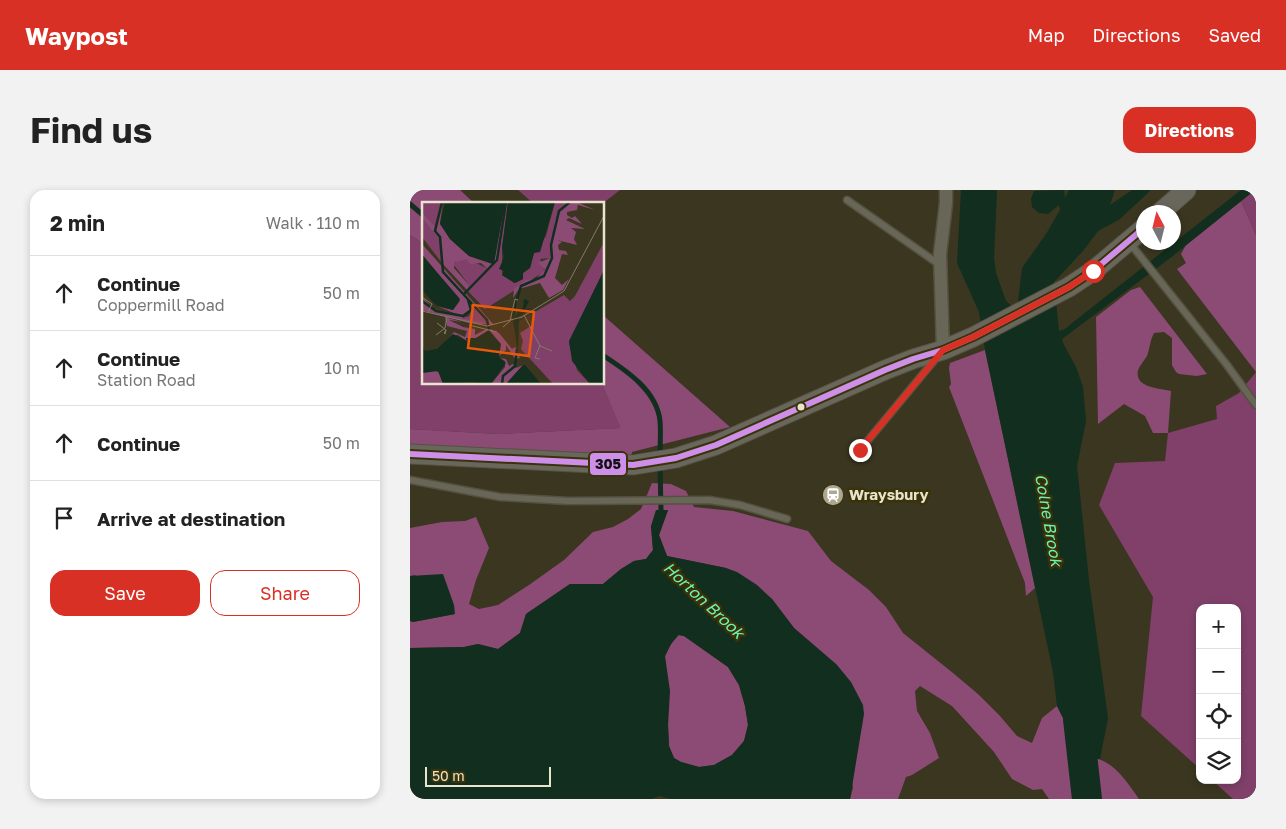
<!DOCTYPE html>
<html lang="en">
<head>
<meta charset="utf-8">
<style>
  :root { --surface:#fff; --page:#f2f2f2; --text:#222; --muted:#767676; --line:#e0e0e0; --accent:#d93025 }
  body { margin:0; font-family:"Golos Text",sans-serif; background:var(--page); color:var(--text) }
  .controls { position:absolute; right:15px; bottom:15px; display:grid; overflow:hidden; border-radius:10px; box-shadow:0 2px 8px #0003 }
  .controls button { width:45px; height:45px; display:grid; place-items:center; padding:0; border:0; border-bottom:1px solid var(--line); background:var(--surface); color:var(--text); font:25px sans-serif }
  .compass { position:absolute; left:726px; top:15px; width:45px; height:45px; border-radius:50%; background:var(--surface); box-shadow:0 2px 8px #0003; rotate:353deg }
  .scale { position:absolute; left:15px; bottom:12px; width:126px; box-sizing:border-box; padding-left:5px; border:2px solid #e8e4ce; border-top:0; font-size:14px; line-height:18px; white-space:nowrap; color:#e8e4ce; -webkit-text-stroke:4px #3a3309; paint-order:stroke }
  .stop { position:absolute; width:15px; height:15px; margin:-11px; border:4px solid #d93025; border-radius:50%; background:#fff }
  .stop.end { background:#d93025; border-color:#fff; box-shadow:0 1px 5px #0008 }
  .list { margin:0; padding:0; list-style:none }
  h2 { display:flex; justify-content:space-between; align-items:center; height:65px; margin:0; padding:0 20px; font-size:21px }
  h2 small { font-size:16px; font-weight:400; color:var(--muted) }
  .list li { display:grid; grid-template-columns:32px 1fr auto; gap:15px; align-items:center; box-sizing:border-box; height:75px; padding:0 20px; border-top:1px solid var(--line) }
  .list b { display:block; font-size:19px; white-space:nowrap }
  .list p { margin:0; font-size:16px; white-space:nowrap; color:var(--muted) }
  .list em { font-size:16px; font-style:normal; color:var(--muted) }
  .actions { display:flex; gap:10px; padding:15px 20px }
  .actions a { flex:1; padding:11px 0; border:1px solid var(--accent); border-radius:15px; text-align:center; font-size:18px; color:var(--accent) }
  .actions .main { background:var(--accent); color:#fff }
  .icon { flex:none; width:28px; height:28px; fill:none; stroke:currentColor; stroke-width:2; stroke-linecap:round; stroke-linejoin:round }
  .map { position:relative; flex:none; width:846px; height:609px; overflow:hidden; border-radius:15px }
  header { display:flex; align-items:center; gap:30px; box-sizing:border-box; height:70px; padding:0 25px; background:var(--accent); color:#fff }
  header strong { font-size:24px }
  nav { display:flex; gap:28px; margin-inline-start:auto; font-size:18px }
  .intro { display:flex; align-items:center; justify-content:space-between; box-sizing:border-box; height:120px; padding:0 30px }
  h1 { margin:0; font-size:35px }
  .button { padding:12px 22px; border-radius:15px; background:var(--accent); color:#fff; font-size:18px; font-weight:700 }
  main { display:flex; gap:30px; padding:0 30px }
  aside { flex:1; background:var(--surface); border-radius:15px; box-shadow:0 2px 8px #0003 }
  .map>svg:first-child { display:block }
  .green { fill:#80406a }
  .forest { fill:#8c4b75 }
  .water { fill:#112e1e; fill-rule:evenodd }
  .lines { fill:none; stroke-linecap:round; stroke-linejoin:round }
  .stream { stroke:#112e1e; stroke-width:5 }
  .river { stroke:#112e1e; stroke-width:30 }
  .lane-casing { stroke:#555140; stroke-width:9 }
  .street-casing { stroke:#555140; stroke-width:15 }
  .secondary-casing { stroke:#555140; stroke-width:21 }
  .lane { stroke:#686656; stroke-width:6 }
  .street { stroke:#686656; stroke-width:12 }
  .secondary { stroke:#69675c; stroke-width:19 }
  .bus-1-casing { stroke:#3a3309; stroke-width:10 }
  .bus-1 { stroke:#ce8fe9; stroke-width:6 }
  .route { stroke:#d93025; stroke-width:6 }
  .bus-dot { fill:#e8e4ce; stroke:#3a3309; stroke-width:2 }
  .labels { text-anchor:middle; stroke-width:5; stroke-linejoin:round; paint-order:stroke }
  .poi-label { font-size:15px; font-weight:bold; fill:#e8e4ce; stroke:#3a3309; text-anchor:start }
  .water-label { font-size:16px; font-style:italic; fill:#6cf2b2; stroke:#3a3309 }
  .inset-river { fill:none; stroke:#112e1e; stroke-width:2.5 }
  .inset-road { fill:none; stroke:#807c66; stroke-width:1 }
  .view { fill:#e8590c; fill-opacity:0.15; stroke:#e8590c; stroke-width:2.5 }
  .inset-edge { fill:none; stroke:#e8e4ce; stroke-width:2.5 }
  .line-badge { stroke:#3a3309; stroke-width:2 }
  .pale-badge-label { font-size:14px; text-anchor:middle; font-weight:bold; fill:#111 }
</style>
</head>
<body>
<header>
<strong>Waypost</strong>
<nav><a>Map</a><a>Directions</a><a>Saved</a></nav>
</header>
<div class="intro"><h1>Find us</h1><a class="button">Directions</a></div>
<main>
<aside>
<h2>2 min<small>Walk · 110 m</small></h2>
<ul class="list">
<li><svg class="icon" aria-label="ahead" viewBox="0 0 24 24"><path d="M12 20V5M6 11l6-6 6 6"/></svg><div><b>Continue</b><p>Coppermill Road</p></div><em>50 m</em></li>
<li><svg class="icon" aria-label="ahead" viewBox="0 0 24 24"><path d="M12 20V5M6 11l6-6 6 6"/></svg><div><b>Continue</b><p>Station Road</p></div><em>10 m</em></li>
<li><svg class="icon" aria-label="ahead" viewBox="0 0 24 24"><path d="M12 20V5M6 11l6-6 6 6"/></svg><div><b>Continue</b></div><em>50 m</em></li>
<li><svg class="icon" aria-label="arrive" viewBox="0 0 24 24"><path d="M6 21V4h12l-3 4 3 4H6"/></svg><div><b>Arrive at destination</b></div></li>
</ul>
<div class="actions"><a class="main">Save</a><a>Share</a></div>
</aside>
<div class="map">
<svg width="846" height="609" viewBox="0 0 846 609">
  <rect width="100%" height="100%" fill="#3a3620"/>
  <g class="green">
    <path d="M108 0H210L192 14H124Z"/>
    <path d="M845 0H846V45L831 11Z"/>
    <path d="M0 45 14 54V194H192L212 238 88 244 0 239Z"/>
    <path d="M846 182V609H823L802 590H827V418H790V579L731 526 743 407 689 315 705 273 755 271 758 243 807 229 806 216 829 203Z"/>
  </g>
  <g class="forest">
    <path d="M0 0H50L65 14H14V54L0 45Z"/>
    <path d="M831 11 846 45V182L767 79 776 73 771 64 776 55Z"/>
    <path d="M730 97 797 184 787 186 769 184 766 182 762 175V148L754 142 744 143C740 150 740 158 737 166 734 171 730 175 728 180 724 198 749 198 761 201L758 243H743L735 226 714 214 688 234 686 127 721 100Z"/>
    <path d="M194 126 320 237 222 262 221 267 0 259V239L88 244 211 238 192 194H194Z"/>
    <path d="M575 160 625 398 616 406 615 393 539 197 541 194 539 178 540 173Z"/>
    <path d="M242 293 261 294 276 301 284 317 323 321 398 341 421 371 459 400 476 417 493 443 543 483 568 504 590 526 607 546 622 553 632 528 647 516 658 538 664 568C673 568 684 567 691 570 708 577 719 595 729 609H639L632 599 623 600 602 589 584 562 542 516 510 496 505 501 507 521 520 543 529 568 502 585 496 587 488 609H440L443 598 427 475 384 438 362 409 316 378 257 366 249 345 258 320 241 336 243 360 236 369 224 371 211 379 193 394H160L116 424 110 443 88 459 68 454 54 457 0 458V431L3 432 45 424 5 385 0 386V338L32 332 55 331 66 327 79 358 66 390 59 414 69 419 88 415 119 395 154 370 183 342 203 337 218 329 231 319Z"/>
    <path d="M269 445 274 446 318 477 329 495 335 516 338 535 334 551 322 565 304 575 289 577 271 572 264 568 259 556 255 466 261 454Z"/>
  </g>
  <g class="water">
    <path d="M551 0H587L584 68 586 83 596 111 604 118 608 112 612 78 636 44 650 20 649 15 638 24 629 23 622 17 621 9 624 1 654 0 655 8 659 0H705L700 15 722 0H741L710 29 688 41 673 61 644 92 649 141 655 139 666 130 831 0H845L759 69 652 149 654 155 666 177 673 197 676 231 667 276 679 390 698 528 690 569 664 568 658 538 647 516 643 482 575 160 569 122 547 73Z"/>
    <path d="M246 320H258L249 345 257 366 316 378 327 382 347 395 362 409 384 438 427 475 441 492 453 515 454 524 440 609H261L250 606 241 609H0V458L54 457 68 454 88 459 110 443 116 424 160 394H193L211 379 224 371 236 369 243 360 241 336ZM268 445 274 446 318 477 329 495 335 516 338 535 334 551 322 565 304 575 289 577 271 572 264 568 259 556 258 536 260 501 255 466 261 454Z"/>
    <path d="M33 384 44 415 45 424 3 432 0 431V386Z"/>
  </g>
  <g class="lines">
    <g class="stream">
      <path d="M0 14 14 26"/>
      <path d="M194 166C217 181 247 201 250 231 251 243 250 255 250 266"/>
      <path d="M249 326 251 320 250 275"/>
    </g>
    <path class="river" d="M668 529 677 609"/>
    <g class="lane-casing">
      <g id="lane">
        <path d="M437 10 530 75"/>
        <path d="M719 52 817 175 846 215"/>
        <path d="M450 260 527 167"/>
        <path d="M0 290 90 307 158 311 299 310 330 315 377 329"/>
      </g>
    </g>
    <g class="street-casing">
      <path id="street" d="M533 160 530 64 536 13V0"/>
    </g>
    <g class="secondary-casing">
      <g id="secondary">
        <path d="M751 22 776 0"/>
        <path d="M0 264 223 275 266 268 306 255 475 180 503 169 533 160 563 147 659 97 683 81 734 38"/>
      </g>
    </g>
    <use href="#lane" class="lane"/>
    <use href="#street" class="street"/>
    <use href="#secondary" class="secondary"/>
    <g class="bus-1-casing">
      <path id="bus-1" d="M0 264 223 275 266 268 306 255 475 180 503 169 533 160 563 147 659 97 683 81 734 38"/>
    </g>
    <use href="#bus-1" class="bus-1"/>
  </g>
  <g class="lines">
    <path class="route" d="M450 260 533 160 563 147 659 97 683 81"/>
  </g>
  <defs>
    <g id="station-disc" transform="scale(1.125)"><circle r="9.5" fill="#aba791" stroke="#3a3309"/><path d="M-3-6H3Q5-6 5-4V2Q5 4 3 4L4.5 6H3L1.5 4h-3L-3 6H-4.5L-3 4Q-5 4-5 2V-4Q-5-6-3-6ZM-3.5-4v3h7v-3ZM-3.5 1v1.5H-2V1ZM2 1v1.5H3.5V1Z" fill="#fff"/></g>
  </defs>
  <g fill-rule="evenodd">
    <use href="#station-disc" x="423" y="305"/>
  </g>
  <circle class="bus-dot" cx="391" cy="217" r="4.5"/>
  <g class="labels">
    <g class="poi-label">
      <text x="439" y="310">Wraysbury</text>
    </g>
    <g class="water-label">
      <text transform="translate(639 330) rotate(80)" y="6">Colne Brook</text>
      <text transform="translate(294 410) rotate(43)" y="6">Horton Brook</text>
    </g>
  </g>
  <g transform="translate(12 12)">
    <rect width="182" height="182" fill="#3a3620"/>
    <path d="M0 0H21L14 25 0 10ZM84 0H86L80 46V73L92 81 101 77V71L108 66 112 51 124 34 133 0H143L132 19 128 56 118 57 123 66 120 71 63 107 46 89 47 83 32 63 35 57H45L67 67 74 60ZM0 16 17 38 20 61 0 35ZM182 40V68L147 141 155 168 168 182H131L99 147 101 139 98 131 112 122 111 111 142 93 148 99 153 94ZM51 106 63 116 64 122 40 116 47 114Z" fill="#80406a"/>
    <path d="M21 0 18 21 28 37 47 54 70 62 84 0 74 60 67 68 59 61 48 62 45 57 33 60 32 66 47 83 46 89 20 61 17 38 0 16V10L14 25ZM143 0H155L173 8 156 3 155 8 145 10V13L150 16 153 14 160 22 147 16 144 18 163 27 149 26 154 30 152 37 155 43 135 38 140 40 136 43 137 48 144 49 146 53 140 52 133 76 140 83 147 77 141 88 127 96 118 81 97 87 91 96 92 87 104 78 114 77 123 67 116 61 128 56 132 19ZM0 42 72 123 47 121 0 108 2 97 12 107 34 112 15 104 31 108 38 99 0 52ZM51 106 63 116 64 121 40 116ZM23 115 40 120 27 118 41 125 53 127V133L66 126 77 131 90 147 93 145 98 156 93 157 84 143V148L77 154 71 133 66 130 54 136H44L45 139 36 133H30L25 138 32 130 43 135 45 129 25 124ZM77 156 84 157 87 164 91 162 94 166 101 163 84 182H69L83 165V159ZM12 168 18 171 21 182H0V171Z" fill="#8c4b75" fill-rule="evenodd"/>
    <path d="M23 0H83L72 62 47 54 28 37 18 22ZM86 0H133L118 50 112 51 108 66 101 71V77L93 81 80 73 82 69 77 67 82 55 80 46ZM0 53 38 97 31 108 15 104 0 88ZM182 68V182H168L150 159 147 139ZM95 94 93 116 96 108 101 106 102 97 107 99 102 109 110 106 97 115V118L119 106 97 119 96 150 90 113ZM67 128 79 142 77 155 84 161 69 182 49 180 21 182 16 169 0 171V144L3 149 15 147 31 132 45 139 44 136H54ZM101 163H103L119 182H84Z" fill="#112e1e"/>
    <path class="inset-river" d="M20 0 13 29 18 35 21 70 65 118 67 128M42 92 75 58 84 0M95 97 99 84 122 74 130 56 129 43 137 9 148 0M0 99 14 109 41 114 49 108 46 98M80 182 81 174 93 164 95 147"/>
    <path class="inset-road" d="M0 95 10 102 6 110M0 109 65 124 100 115 142 89 183 12M102 113 118 144 130 149M15 121 24 128 23 132 22 131 24 128M47 123 75 130M81 125 88 119 93 97 96 98M14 133 23 126 25 114M118 143 113 156 118 157"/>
    <path class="view" d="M51 103 112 110 107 154 46 146Z"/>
    <rect width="182" height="182" class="inset-edge"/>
  </g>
  <rect class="line-badge" x="179" y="262" width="38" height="24" rx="5" fill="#ce8fe9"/>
  <g class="pale-badge-label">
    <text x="198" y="279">305</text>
  </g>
</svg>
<div class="controls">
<button>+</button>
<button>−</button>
<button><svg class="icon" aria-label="locate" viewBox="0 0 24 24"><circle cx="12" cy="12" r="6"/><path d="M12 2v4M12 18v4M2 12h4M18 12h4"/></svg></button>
<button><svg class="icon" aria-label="layers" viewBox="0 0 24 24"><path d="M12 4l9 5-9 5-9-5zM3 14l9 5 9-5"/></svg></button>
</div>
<svg class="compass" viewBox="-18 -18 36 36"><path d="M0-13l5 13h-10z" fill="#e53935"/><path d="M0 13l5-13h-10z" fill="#767676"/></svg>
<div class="scale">50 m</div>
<div class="stop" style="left:683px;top:81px"></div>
<div class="stop end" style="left:450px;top:260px"></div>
</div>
</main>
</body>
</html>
